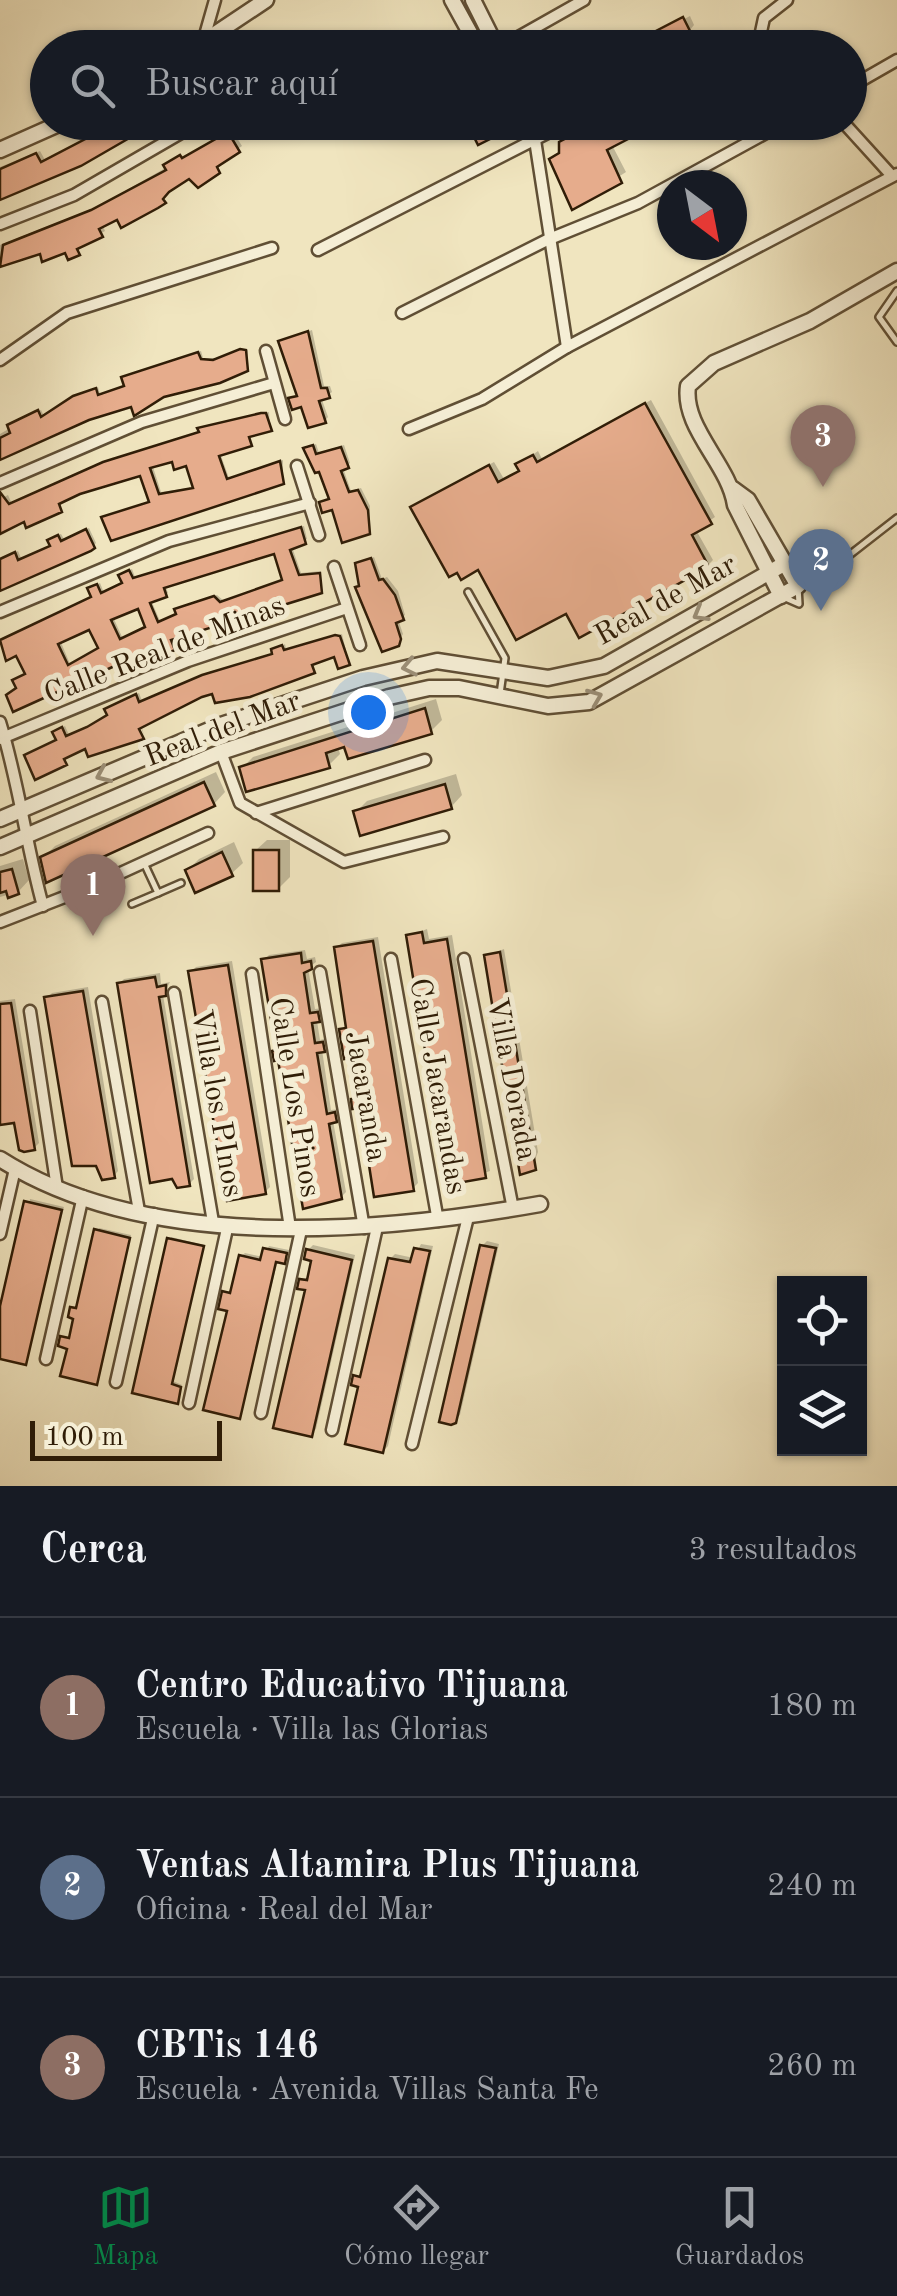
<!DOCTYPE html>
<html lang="es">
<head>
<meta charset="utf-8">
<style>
  :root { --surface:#171b24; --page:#242831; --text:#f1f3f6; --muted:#9ea1a6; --line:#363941; --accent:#0b8043 }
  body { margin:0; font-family:"Old Standard TT",serif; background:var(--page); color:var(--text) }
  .controls { position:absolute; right:30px; bottom:30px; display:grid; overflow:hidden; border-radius:0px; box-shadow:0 2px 8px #0004 }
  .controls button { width:90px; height:90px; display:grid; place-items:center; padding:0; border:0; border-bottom:2px solid var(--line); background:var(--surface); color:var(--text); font:50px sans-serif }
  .compass { position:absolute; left:657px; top:170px; width:90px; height:90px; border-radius:50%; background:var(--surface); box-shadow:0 2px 8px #0004; rotate:148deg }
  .scale { position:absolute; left:30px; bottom:25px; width:192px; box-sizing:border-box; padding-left:10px; border:5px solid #301d07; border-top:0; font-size:28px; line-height:35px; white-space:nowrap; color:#301d07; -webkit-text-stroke:8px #f5eed5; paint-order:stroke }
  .you { position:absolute; left:368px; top:712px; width:35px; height:35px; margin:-25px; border:8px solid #fff; border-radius:50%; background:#1a73e8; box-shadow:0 0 0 15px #1a73e833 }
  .badge { display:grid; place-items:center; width:65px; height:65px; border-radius:50%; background:var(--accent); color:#fff; font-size:32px; font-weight:700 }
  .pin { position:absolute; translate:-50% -82px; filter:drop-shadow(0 2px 5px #0008) }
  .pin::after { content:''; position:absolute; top:52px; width:35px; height:30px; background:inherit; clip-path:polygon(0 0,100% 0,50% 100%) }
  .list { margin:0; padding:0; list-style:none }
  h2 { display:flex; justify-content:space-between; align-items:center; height:130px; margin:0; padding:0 40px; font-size:42px }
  h2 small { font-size:32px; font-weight:400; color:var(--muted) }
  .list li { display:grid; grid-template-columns:65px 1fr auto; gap:30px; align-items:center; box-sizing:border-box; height:180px; padding:0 40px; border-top:2px solid var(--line) }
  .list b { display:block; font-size:38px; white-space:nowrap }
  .list p { margin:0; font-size:32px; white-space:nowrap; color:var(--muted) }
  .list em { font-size:32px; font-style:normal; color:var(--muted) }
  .icon { flex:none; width:55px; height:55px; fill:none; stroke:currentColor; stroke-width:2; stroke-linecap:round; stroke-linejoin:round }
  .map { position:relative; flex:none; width:897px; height:1486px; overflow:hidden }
  .search { position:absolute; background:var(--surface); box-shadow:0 2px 8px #0004; left:30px; right:30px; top:30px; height:110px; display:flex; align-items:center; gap:25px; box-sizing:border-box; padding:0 35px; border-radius:55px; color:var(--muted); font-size:38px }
  .sheet { height:670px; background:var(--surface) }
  nav { display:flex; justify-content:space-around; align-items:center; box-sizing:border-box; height:140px; border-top:2px solid var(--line); background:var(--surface); font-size:28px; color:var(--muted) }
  nav a { display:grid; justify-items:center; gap:5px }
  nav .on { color:var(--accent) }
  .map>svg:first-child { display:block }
  .shadow { fill:#0003; fill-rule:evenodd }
  .building { fill:#e6ac8c; stroke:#301d07; stroke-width:2.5; fill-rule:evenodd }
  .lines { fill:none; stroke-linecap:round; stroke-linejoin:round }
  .service-casing { stroke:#604f35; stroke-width:10 }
  .minor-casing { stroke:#604f35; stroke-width:15 }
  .tertiary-casing { stroke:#604f35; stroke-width:19 }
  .service { stroke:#f5eed5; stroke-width:5 }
  .minor { stroke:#f5eed5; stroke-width:10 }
  .tertiary { stroke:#f5eed5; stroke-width:14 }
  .oneway { stroke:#9c9078 }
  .labels { text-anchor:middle; stroke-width:10; stroke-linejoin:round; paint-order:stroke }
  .street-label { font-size:30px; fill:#301d07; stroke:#f5eed5 }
</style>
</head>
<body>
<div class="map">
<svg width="897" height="1486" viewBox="0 0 897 1486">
  <rect width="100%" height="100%" fill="#f0e5bf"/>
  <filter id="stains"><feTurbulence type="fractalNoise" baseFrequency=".002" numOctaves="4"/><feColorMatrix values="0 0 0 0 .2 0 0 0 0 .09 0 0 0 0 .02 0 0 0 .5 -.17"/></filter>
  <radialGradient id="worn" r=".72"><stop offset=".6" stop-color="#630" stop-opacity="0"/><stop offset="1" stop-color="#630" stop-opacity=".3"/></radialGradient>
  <g class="shadow">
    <path d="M690 16 694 25 685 36 629 48Z"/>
    <path d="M611 122 612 145 626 172 573 206 562 142 587 127 591 133Z"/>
    <path d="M232 130 242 146 219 162V171L190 176 165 193 164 201 102 224 105 231 80 245 78 253 41 251 0 264V245L97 207Z"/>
    <path d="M72 148 0 196V167L40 151 45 160Z"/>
    <path d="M312 330 324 386H330L332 392 322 400 328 417 325 421 291 399 299 394 281 342Z"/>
    <path d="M248 350 247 369 89 417 0 456V434L41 410 44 416 78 394 98 387 100 394 127 386V375L201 351 203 358H218Z"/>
    <path d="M651 400 715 517 696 530 713 560 708 565 567 610 418 503 494 462 504 479 521 470 518 465 538 451 542 459Z"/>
    <path d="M269 412 270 428 251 434 250 443 220 453 229 478 283 460V482L104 518 151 501 142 473 79 492 61 501V510L0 531V499L8 495 12 504 108 460 201 431 203 426ZM174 459 188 463 195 487 161 492 152 464Z"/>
    <path d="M316 444 319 453 344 445 350 463 343 468 351 491 361 488 370 506 369 532 322 502 331 498 321 468 306 449Z"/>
    <path d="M304 526 307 539 292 547 301 573 321 571 320 591 172 637 173 648 151 646 18 688 28 674 17 653 7 658 0 642 93 596 92 587 100 583 104 593 124 582 123 573 132 569 135 577ZM275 551 284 580 224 601 217 595 179 607 178 613 160 621 151 600 168 593 165 585ZM135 607 148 627 123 639 113 617ZM91 627 101 648 70 664 60 640Z"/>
    <path d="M89 528 96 543 93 546 0 591V560L18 551 21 558 53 545V537L61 534 64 539Z"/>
    <path d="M374 557 382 579 387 577 398 591 405 615 398 619 403 634 397 644 362 584 360 565Z"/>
    <path d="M342 634 349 663 336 654 315 662 313 671 214 691 141 725 144 735 136 716 66 756 65 763 36 776 58 740V730L65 726 69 735 110 715V706L139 693 142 701 207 674 275 653 285 644 286 649Z"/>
    <path d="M436 699 442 720 431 731 338 747 340 754 329 765 242 768 253 757Z"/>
    <path d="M216 772 225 792 214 804 43 858 55 846Z"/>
    <path d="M456 774 462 795 451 807 356 812 367 801Z"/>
    <path d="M267 840H290V877L278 889 255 851Z"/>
    <path d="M234 842 243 863 231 874 188 870 199 859Z"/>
    <path d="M23 859 29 880 18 892 0 897V866Z"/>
    <path d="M427 929 429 939 452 935 490 1171 467 1179 460 1191 409 936Z"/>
    <path d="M378 937 418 1183 413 1188 362 1105 353 1100 360 1094 354 1055 341 1030 347 1025 336 948 342 943Z"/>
    <path d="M504 949 538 1152 531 1171 486 956Z"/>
    <path d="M305 950 307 959 315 957 316 962 308 968 315 1009 323 1008 324 1014 317 1021 320 1040 328 1038 329 1045 322 1050 331 1110 340 1109 341 1115 333 1121 346 1192 341 1197 279 1048 264 960 269 955Z"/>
    <path d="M232 961 270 1187 265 1192 191 972 196 967Z"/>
    <path d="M160 973 161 984 170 982 163 995 194 1179 189 1184 119 984 124 979Z"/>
    <path d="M88 987 118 1171 114 1176 100 1175 47 998 52 993Z"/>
    <path d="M15 999 39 1143 34 1148 16 1120 0 1123V1001Z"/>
    <path d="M30 1199 64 1207 25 1362 0 1356V1316Z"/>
    <path d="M99 1228 131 1235 96 1382 62 1338 72 1336 76 1317 73 1308 79 1306Z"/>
    <path d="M171 1237 204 1245 173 1381 182 1385 179 1399 135 1391Z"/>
    <path d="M487 1241 499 1244 460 1415 455 1420 482 1246Z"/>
    <path d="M421 1244 433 1246 388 1446 383 1451 355 1377 364 1372 390 1259 395 1254 414 1258Z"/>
    <path d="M313 1245 355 1255 316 1429 311 1434 308 1289 302 1280 311 1276 314 1259 308 1250Z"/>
    <path d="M269 1246 289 1250 284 1261 278 1260 239 1416 225 1292 233 1290 241 1256 245 1253 263 1257Z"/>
  </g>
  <g class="building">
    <path d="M683 17 690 31 686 39 668 48H623Z"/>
    <path d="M118 122H157L81 166 0 200V169L36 153 41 162Z"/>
    <path d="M483 122H494L500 134 478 145 470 129Z"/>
    <path d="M611 122H661L607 150 622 183 572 210 549 159 559 153V142L582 130 585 136Z"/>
    <path d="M228 132 240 152 217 167 220 173 198 188 189 179 169 192 163 199 166 203 158 208 121 228 117 220 99 229 103 237 77 249 80 255 68 260 65 253 42 262 40 254 0 267 3 245 91 210 166 170 163 165 180 155 182 158Z"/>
    <path d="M308 331 321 388H327L330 398 319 401 326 423 308 428 301 407 292 410 288 398 297 396 278 341Z"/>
    <path d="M240 349 246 350 248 371 220 383 164 397 134 416 131 407 89 420 0 460V438L10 433 7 425 38 410 41 417 73 396 96 388 98 395 124 386 121 377 198 352 201 359 213 360Z"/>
    <path d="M645 403 712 524 692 535 709 567 579 638 566 614 516 640 478 570 461 580 457 573 449 577 410 507 489 465 498 482 519 471 515 464 533 455 537 462Z"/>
    <path d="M261 413H266L272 431 249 437 252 446 219 456 227 479 280 461 284 484 111 541 101 517 149 502 140 476 80 494 59 504 62 512 26 528 24 522 0 534V492L9 504 103 462 199 432 197 428ZM172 462 174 470 186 466 193 488 159 494 150 468Z"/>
    <path d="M313 445 316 454 341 447 349 468 341 471 349 492 358 490 368 510 370 534 342 543 332 510 322 513 319 502 329 499 319 472 315 473 303 448Z"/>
    <path d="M301 527 306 544 290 550 299 575 320 573 322 593 171 640 175 650 164 655 154 659 150 650 13 712 6 695 16 688 12 680 25 674 16 656 6 661 0 640 91 597 87 588 97 584 101 593 122 583 118 575 129 570 133 578ZM274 554 282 580 220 602 214 596 174 609 176 614 158 622 150 603 167 597 164 588ZM138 609 145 627 120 639 111 620ZM89 630 98 648 68 665 58 644Z"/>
    <path d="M86 529 95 548 91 551 0 591V559L15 552 18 560 50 546 47 540 58 535 61 541Z"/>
    <path d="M371 558 379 580 383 579 395 595 404 620 396 623 401 639 399 646 382 652 355 587 359 586 355 563Z"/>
    <path d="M335 635 340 636 350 665 338 669 334 657 312 665 315 673 250 697 215 703 212 694 202 697 139 729 144 739 88 757 85 749 64 759 67 765 35 780 24 755 56 740 52 732 62 727 66 736 87 727 107 715 104 709 136 694 139 702 202 675 272 654 271 649 282 645 284 650Z"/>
    <path d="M425 708 432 734 348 759 344 747 326 753 330 768 246 792 239 767Z"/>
    <path d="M204 782 215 806 46 883 40 857Z"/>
    <path d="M445 784 452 809 360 836 353 811Z"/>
    <rect x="253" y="850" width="26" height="41"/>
    <path d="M222 852 233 876 195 893 185 870Z"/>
    <path d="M12 869 19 894 8 898 6 891 0 893V872Z"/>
    <path d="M422 932 424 943 447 939 486 1178 463 1182 461 1193 449 1195 406 935Z"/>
    <path d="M373 941 414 1191 374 1197 360 1108 352 1109 351 1099 358 1098 352 1058 344 1059 339 1029 346 1028 334 947Z"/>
    <path d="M500 952 536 1170 520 1175 484 955Z"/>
    <path d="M301 953 302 963 311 961 312 969 304 973 310 1013 318 1012 320 1022 312 1023 315 1043 323 1042 325 1052 317 1053 327 1114 335 1112 337 1122 329 1124 342 1199 303 1209 278 1060 274 1061 272 1051 276 1050 261 959Z"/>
    <path d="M228 965 266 1194 227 1201 188 971Z"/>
    <path d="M155 977 157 987 166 985V996L159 997 190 1186 177 1188 172 1179 150 1183 117 983Z"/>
    <path d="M83 991 115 1178 102 1180 96 1166H72L44 997Z"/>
    <path d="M11 1003 35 1150 24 1152 19 1150 14 1123 0 1125V1004Z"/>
    <path d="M24 1201 62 1210 26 1365 0 1359V1306Z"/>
    <path d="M94 1229 130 1238 97 1385 60 1376 67 1349 58 1346 60 1336 69 1338 73 1319 68 1317 70 1307 76 1308Z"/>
    <path d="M167 1238 204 1246 172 1384 181 1387 178 1404 132 1393Z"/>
    <path d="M480 1245 496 1248 456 1423 451 1425 439 1422Z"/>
    <path d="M263 1248 287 1253 285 1264 276 1262 240 1419 203 1410 227 1311 218 1309 222 1291 230 1293 239 1255 260 1260Z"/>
    <path d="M414 1248 430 1251 383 1453 345 1444 358 1387 351 1385 353 1375 360 1377 388 1258 410 1262Z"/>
    <path d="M306 1249 352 1260 312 1437 273 1428 305 1290 297 1289 299 1279 307 1280 311 1261 304 1259Z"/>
  </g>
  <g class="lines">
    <g class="service-casing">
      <g id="service">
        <path d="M897 291 879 317 897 342"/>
        <path d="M468 592 505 658 500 694"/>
        <path d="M783 597 799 604 798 586 829 571 897 518"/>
        <path d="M158 893 181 883"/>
        <path d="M132 904 158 893 144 863"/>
      </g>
    </g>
    <g class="minor-casing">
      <g id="minor">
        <path d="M203 42 215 0"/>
        <path d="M499 48 584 0"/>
        <path d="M714 48 721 44"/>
        <path d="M771 48 761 32 764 18 787 0"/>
        <path d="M850 87 897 60"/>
        <path d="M843 122 892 176"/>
        <path d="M345 130 358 122"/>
        <path d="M0 224 74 195 200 122"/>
        <path d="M318 250 569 122"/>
        <path d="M402 313 547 240 638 203 786 122"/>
        <path d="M567 347 897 174"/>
        <path d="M266 351 285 419"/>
        <path d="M0 360 67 313 272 248"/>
        <path d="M409 429 482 399 567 347 535 140 526 122"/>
        <path d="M297 466 319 535"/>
        <path d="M0 483 142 422 274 383"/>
        <path d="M334 567 360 645"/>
        <path d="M0 612 169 541 310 503"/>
        <path d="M0 722C19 783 26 845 43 906"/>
        <path d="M0 739 188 661 347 608"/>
        <path d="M221 752 240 803 344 862 443 837"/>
        <path d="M256 813 425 760"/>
        <path d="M0 922 90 887 208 833"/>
        <path d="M391 959 438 1221"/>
        <path d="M464 959 513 1209"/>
        <path d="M320 972 364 1228"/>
        <path d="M252 974 290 1228"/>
        <path d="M174 993 213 1222"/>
        <path d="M102 1002 139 1211"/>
        <path d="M30 1011 57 1188"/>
        <path d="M0 1234 15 1169"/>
        <path d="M46 1359 83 1196"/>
        <path d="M116 1382 154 1214"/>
        <path d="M189 1403 228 1224"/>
        <path d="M261 1413 301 1230"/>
        <path d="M332 1430 377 1227"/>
        <path d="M412 1444 468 1217"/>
      </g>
    </g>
    <g class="tertiary-casing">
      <g id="tertiary">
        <path d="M452 0 474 40"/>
        <path d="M473 0 497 48"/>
        <path d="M194 48 266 0"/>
        <path d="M0 150 63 122"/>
        <path d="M781 596 735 505C729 464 682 428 688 386L714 363 810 321 897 271"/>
        <path d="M0 819 221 725 363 678 437 661 548 678 604 666 784 564"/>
        <path d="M0 847 221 752 389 697 429 688H459L548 706 589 702 798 586 748 500 733 489"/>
        <path d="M0 1159C147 1253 377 1233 540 1204"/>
      </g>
    </g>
    <use href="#service" class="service"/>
    <use href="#minor" class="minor"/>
    <use href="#tertiary" class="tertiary"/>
  </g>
  <defs><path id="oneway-chevron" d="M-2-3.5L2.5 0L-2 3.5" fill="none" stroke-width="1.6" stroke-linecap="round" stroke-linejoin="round" transform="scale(2.5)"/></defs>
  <g class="oneway">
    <use href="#oneway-chevron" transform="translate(700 614) rotate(150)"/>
    <use href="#oneway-chevron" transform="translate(409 667) rotate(168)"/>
    <use href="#oneway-chevron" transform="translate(595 697) rotate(-22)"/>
    <use href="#oneway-chevron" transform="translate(103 775) rotate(156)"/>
  </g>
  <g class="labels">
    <g class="street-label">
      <text transform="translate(665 599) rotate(-29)" y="10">Real de Mar</text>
      <text transform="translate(164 649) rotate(-21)" y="10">Calle Real de Minas</text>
      <text transform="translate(222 728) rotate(-21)" y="10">Real del Mar</text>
      <text transform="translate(513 1079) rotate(79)" y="10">Villa Dorada</text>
      <text transform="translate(439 1086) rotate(80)" y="10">Calle Jacarandas</text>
      <text transform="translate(367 1096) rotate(80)" y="10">Jacaranda</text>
      <text transform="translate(296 1097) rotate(81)" y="10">Calle Los Pinos</text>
      <text transform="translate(218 1103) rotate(80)" y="10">Villa los PInos</text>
    </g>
  </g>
  <rect width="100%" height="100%" filter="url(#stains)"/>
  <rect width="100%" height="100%" fill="url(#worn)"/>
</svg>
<div class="controls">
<button><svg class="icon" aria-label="locate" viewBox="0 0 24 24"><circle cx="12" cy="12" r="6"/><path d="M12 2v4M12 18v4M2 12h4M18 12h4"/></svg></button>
<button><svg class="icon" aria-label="layers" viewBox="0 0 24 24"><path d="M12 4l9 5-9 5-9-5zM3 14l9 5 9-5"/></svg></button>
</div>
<svg class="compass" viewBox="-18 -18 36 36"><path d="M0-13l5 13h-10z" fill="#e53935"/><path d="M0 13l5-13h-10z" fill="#9ea1a6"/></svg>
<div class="scale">100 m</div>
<div class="you"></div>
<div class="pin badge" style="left:93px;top:936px;background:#8d6e63">1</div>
<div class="pin badge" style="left:821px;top:611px;background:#5c6f8a">2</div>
<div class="pin badge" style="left:823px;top:487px;background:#8d6e63">3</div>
<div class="search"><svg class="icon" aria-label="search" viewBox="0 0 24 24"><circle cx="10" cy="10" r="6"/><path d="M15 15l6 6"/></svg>Buscar aquí</div>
</div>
<section class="sheet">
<h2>Cerca<small>3 resultados</small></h2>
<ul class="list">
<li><span class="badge" style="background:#8d6e63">1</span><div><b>Centro Educativo Tijuana</b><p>Escuela · Villa las Glorias</p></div><em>180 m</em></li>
<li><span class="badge" style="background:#5c6f8a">2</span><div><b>Ventas Altamira Plus Tijuana</b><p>Oficina · Real del Mar</p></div><em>240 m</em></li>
<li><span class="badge" style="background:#8d6e63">3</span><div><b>CBTis 146</b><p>Escuela · Avenida Villas Santa Fe</p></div><em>260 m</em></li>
</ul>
</section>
<nav>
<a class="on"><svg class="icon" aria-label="map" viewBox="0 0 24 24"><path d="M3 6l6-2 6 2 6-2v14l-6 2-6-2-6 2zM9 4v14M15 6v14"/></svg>Mapa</a>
<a><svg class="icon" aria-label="directions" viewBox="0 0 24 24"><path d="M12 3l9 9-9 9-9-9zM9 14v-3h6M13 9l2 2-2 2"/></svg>Cómo llegar</a>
<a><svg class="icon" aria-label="saved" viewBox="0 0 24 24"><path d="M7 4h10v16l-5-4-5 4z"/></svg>Guardados</a>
</nav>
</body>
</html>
